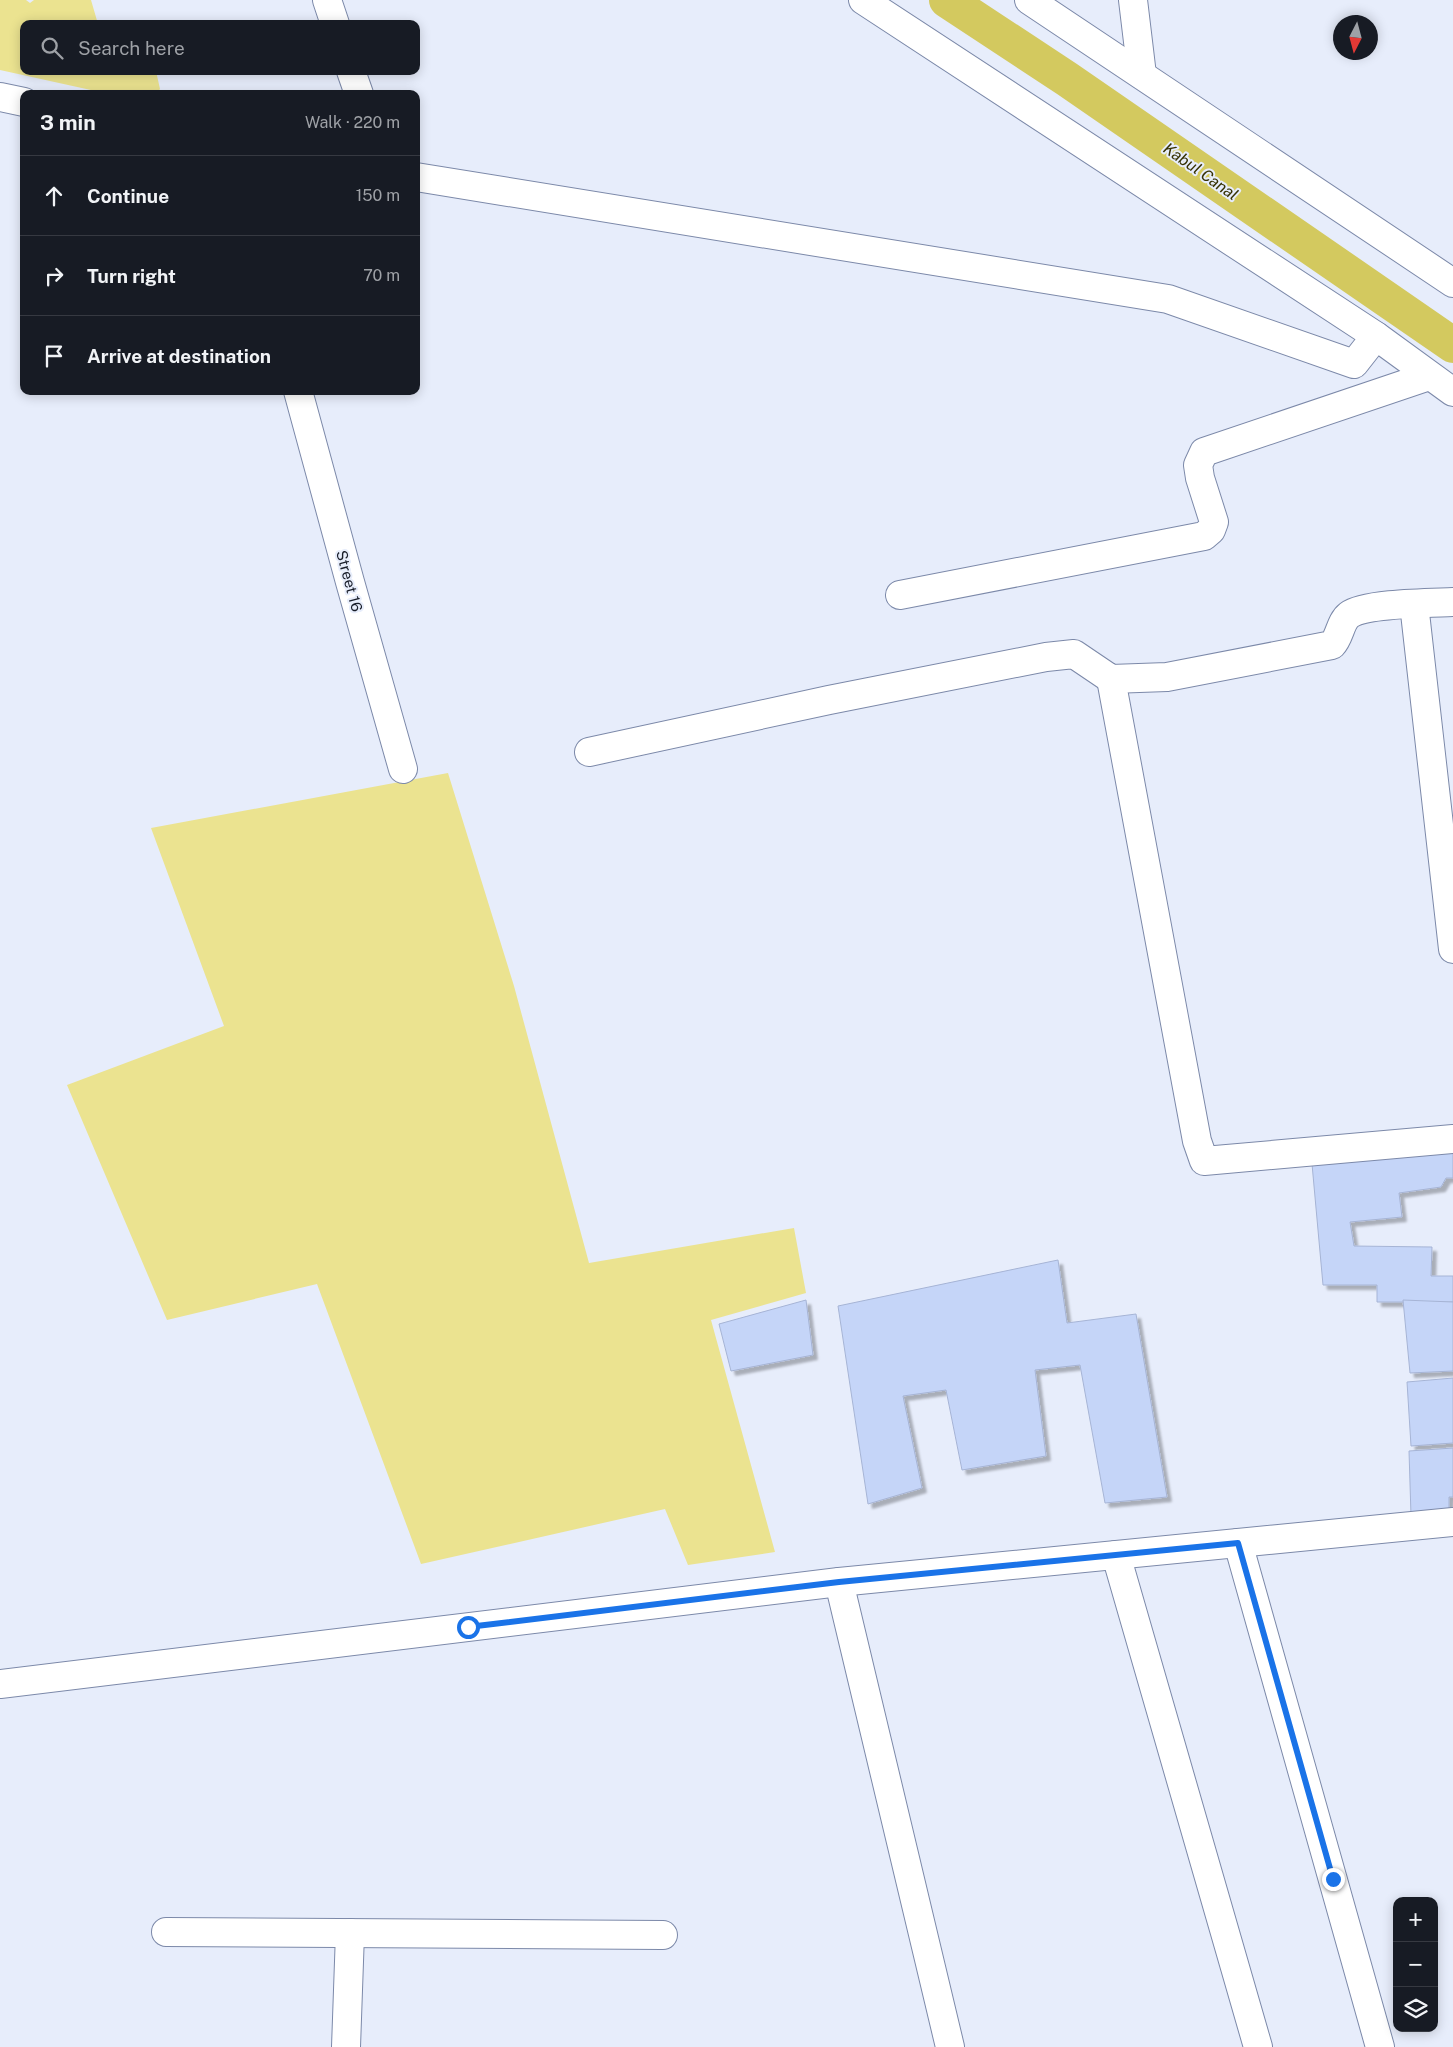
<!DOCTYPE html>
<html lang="en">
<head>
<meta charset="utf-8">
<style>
  :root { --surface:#171b24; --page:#242831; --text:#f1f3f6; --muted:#9ea1a6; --line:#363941 }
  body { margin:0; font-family:"Public Sans",sans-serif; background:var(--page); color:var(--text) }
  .controls { position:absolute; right:15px; bottom:15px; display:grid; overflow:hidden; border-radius:10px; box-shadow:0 2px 12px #0003 }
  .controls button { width:45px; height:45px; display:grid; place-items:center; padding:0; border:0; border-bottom:1px solid var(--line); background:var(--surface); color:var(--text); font:25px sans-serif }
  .compass { position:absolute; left:1333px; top:15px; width:45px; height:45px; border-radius:50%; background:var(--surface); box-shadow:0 2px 12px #0003; rotate:186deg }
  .stop { position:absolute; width:15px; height:15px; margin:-11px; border:4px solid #1a73e8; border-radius:50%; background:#fff }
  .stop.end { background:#1a73e8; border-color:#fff; box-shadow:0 1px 5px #0008 }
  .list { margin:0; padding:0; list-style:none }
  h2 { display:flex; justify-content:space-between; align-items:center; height:65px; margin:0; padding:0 20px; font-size:21px }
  h2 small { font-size:16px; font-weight:400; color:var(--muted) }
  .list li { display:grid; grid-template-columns:32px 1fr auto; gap:15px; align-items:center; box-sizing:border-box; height:80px; padding:0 20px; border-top:1px solid var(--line) }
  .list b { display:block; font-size:19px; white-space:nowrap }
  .list em { font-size:16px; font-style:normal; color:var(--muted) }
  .icon { flex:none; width:28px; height:28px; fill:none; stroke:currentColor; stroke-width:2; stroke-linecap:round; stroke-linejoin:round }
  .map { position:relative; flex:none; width:1453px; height:2047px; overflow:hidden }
  .search { position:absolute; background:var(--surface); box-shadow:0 2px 12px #0003; left:20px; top:20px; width:400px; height:55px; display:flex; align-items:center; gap:12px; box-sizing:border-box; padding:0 18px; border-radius:10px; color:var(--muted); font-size:19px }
  .panel { position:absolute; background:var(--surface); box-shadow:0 2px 12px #0003; left:20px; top:90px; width:400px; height:305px; border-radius:10px }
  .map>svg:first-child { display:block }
  .green { fill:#ebe390 }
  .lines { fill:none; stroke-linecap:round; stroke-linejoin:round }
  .canal { stroke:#d3c95f; stroke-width:36 }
  .building { fill:#c5d5f8; stroke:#a6b4d5; filter:url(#shadow) }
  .minor-casing { stroke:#7c89a9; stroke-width:30 }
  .secondary-casing { stroke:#7c89a9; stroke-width:30 }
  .minor { stroke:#fff; stroke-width:28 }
  .secondary { stroke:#fff; stroke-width:28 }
  .route { stroke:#1a73e8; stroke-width:6 }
  .labels { text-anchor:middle; stroke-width:4; stroke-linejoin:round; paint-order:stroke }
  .street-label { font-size:15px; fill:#171c28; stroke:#e7edfb }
  .water-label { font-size:16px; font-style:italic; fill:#363203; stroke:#e7edfb }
</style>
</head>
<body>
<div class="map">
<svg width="1453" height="2047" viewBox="0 0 1453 2047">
  <defs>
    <filter id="shadow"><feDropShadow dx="4.5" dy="4.5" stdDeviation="1" flood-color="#0004"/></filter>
  </defs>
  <rect width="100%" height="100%" fill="#e7edfb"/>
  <g class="green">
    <path d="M0 0H26L30 3 34 0H91L98 24H24V71H156L160 89 156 94H109L0 70Z"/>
    <path d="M448 773 514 986 589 1263 794 1228 806 1293 711 1320 775 1552 688 1565 665 1509 421 1564 317 1284 167 1320 67 1085 224 1026 151 828Z"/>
  </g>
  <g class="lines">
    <path class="canal" d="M947 0 1067 79 1453 345"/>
  </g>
  <g class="building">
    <path d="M1453 1142V1178H1446L1441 1187 1399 1193 1402 1217 1350 1222 1354 1246 1432 1247 1431 1276H1453V1302H1377V1285H1323L1312 1164Z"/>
    <path d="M1058 1260 1067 1323 1136 1314 1167 1497 1105 1503 1080 1365 1035 1370 1046 1456 962 1470 946 1390 903 1396 922 1488 868 1504 838 1306Z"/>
    <path d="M806 1300 813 1355 731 1371 719 1324Z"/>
    <path d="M1403 1300 1453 1302V1371L1410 1373Z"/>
    <path d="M1453 1378V1443L1411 1446 1407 1382Z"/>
    <path d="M1453 1448V1497H1449V1514L1411 1516 1409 1451Z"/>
  </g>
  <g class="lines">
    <g class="minor-casing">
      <g id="minor">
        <path d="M327 0 335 24"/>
        <path d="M1133 0 1142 75"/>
        <path d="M351 71 359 94"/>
        <path d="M0 97 24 102"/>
        <path d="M416 177 1168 299 1354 364 1376 336"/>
        <path d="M298 391 350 582 403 769"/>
        <path d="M900 595 1204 536 1211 530 1214 522 1200 478 1198 465 1204 452 1429 376"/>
        <path d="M1414 604 1453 949"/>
        <path d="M1111 679 1197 1141 1204 1161 1453 1139"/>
        <path d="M589 752 829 700 1046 657 1074 654 1111 679 1167 677 1332 645C1340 637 1340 622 1349 615 1365 603 1431 603 1453 602"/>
        <path d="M1238 1543 1380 2047"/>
        <path d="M1116 1555 1258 2047"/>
        <path d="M839 1582 950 2047"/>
        <path d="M166 1932 663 1935"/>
        <path d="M346 2047 350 1933"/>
      </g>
    </g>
    <g class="secondary-casing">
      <g id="secondary">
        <path d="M863 0 1376 336 1453 392"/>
        <path d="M1029 0 1453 283"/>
        <path d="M0 1684 839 1582 1453 1522"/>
      </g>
    </g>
    <use href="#minor" class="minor"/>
    <use href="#secondary" class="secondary"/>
  </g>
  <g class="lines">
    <path class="route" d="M468 1627 839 1582 1238 1543 1333 1879"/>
  </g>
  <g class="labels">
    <g class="street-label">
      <text transform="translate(349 581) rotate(75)" y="5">Street 16</text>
    </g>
    <g class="water-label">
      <text transform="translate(1201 171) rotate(35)" y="6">Kabul Canal</text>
    </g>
  </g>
</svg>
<div class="controls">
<button>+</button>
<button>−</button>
<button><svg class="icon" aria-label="layers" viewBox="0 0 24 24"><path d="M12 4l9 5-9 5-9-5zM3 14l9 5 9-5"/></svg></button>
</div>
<svg class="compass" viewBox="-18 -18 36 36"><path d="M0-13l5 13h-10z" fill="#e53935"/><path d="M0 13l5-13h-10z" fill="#9ea1a6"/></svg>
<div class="stop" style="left:468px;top:1627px"></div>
<div class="stop end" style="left:1333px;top:1879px"></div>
<div class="search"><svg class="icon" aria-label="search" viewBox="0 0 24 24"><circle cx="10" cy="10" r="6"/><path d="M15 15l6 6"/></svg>Search here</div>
<section class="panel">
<h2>3 min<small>Walk · 220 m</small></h2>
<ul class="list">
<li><svg class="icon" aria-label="ahead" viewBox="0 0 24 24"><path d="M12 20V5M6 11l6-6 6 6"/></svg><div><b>Continue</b></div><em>150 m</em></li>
<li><svg class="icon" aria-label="right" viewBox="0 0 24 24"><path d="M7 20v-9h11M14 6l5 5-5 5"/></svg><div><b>Turn right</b></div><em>70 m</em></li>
<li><svg class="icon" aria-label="arrive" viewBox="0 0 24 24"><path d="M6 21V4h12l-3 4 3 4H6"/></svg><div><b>Arrive at destination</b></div></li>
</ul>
</section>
</div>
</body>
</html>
